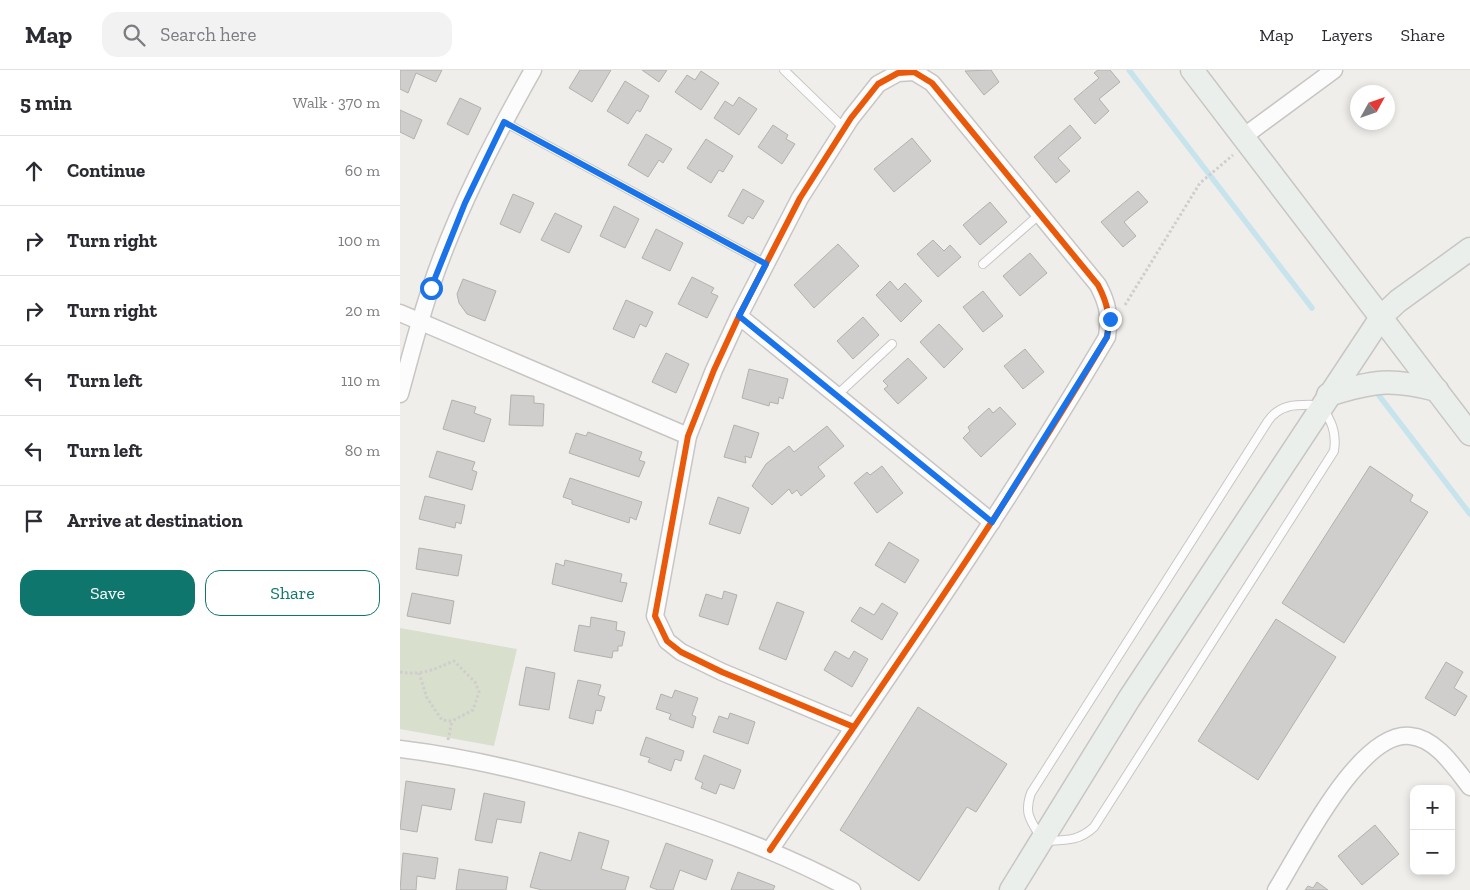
<!DOCTYPE html>
<html lang="en">
<head>
<meta charset="utf-8">
<style>
  :root { --surface:#fff; --page:#f2f2f3; --text:#2b2b33; --muted:#7c7c81; --line:#e1e1e2; --accent:#0f766e }
  body { margin:0; font-family:"Zilla Slab",serif; background:var(--page); color:var(--text) }
  .controls { position:absolute; right:15px; bottom:15px; display:grid; overflow:hidden; border-radius:10px; box-shadow:0 2px 8px #0003 }
  .controls button { width:45px; height:45px; display:grid; place-items:center; padding:0; border:0; border-bottom:1px solid var(--line); background:var(--surface); color:var(--text); font:25px sans-serif }
  .compass { position:absolute; left:950px; top:15px; width:45px; height:45px; border-radius:50%; background:var(--surface); box-shadow:0 2px 8px #0003; rotate:50deg }
  .stop { position:absolute; width:15px; height:15px; margin:-11px; border:4px solid #1a73e8; border-radius:50%; background:#fff }
  .stop.end { background:#1a73e8; border-color:#fff; box-shadow:0 1px 5px #0008 }
  .list { margin:0; padding:0; list-style:none }
  h2 { display:flex; justify-content:space-between; align-items:center; height:65px; margin:0; padding:0 20px; font-size:21px }
  h2 small { font-size:16px; font-weight:400; color:var(--muted) }
  .list li { display:grid; grid-template-columns:32px 1fr auto; gap:15px; align-items:center; box-sizing:border-box; height:70px; padding:0 20px; border-top:1px solid var(--line) }
  .list b { display:block; font-size:19px; white-space:nowrap }
  .list em { font-size:16px; font-style:normal; color:var(--muted) }
  .actions { display:flex; gap:10px; padding:15px 20px }
  .actions a { flex:1; padding:11px 0; border:1px solid var(--accent); border-radius:15px; text-align:center; font-size:18px; color:var(--accent) }
  .actions .main { background:var(--accent); color:#fff }
  .icon { flex:none; width:28px; height:28px; fill:none; stroke:currentColor; stroke-width:2; stroke-linecap:round; stroke-linejoin:round }
  .map { position:relative; flex:none; width:1070px; height:820px; overflow:hidden }
  header { display:flex; align-items:center; gap:30px; box-sizing:border-box; height:70px; padding:0 25px; background:var(--surface); border-bottom:1px solid var(--line) }
  header strong { font-size:24px }
  nav { display:flex; gap:28px; margin-inline-start:auto; font-size:18px }
  .search { width:350px; height:45px; background:var(--page); display:flex; align-items:center; gap:12px; box-sizing:border-box; padding:0 18px; border-radius:15px; color:var(--muted); font-size:19px }
  main { display:flex }
  aside { flex:1; background:var(--surface) }
  .map>svg:first-child { display:block }
  .green { fill:#d8dfcc }
  .lines { fill:none; stroke-linecap:round; stroke-linejoin:round }
  .stream { stroke:#c7e4ed; stroke-width:5.5 }
  .building { fill:#d0cecc; stroke:#b3b1ae }
  .lane-casing { stroke:#c8c6c4; stroke-width:10 }
  .street-casing { stroke:#c8c6c4; stroke-width:19 }
  .secondary-casing { stroke:#c8c6c4; stroke-width:25 }
  .path { stroke:#cfcecd; stroke-width:3; stroke-dasharray:2.5 2.5; stroke-linecap:butt }
  .lane { stroke:#fdfcfc; stroke-width:8 }
  .street { stroke:#fdfcfc; stroke-width:16 }
  .secondary { stroke:#eaefec; stroke-width:22 }
  .cycleway-casing { stroke:#fffcf8; stroke-width:9 }
  .cycleway { stroke:#e8590c; stroke-width:6 }
  .route { stroke:#1a73e8; stroke-width:6 }
</style>
</head>
<body>
<header>
<strong>Map</strong>
<div class="search"><svg class="icon" aria-label="search" viewBox="0 0 24 24"><circle cx="10" cy="10" r="6"/><path d="M15 15l6 6"/></svg>Search here</div>
<nav><a>Map</a><a>Layers</a><a>Share</a></nav>
</header>
<main>
<aside>
<h2>5 min<small>Walk · 370 m</small></h2>
<ul class="list">
<li><svg class="icon" aria-label="ahead" viewBox="0 0 24 24"><path d="M12 20V5M6 11l6-6 6 6"/></svg><div><b>Continue</b></div><em>60 m</em></li>
<li><svg class="icon" aria-label="right" viewBox="0 0 24 24"><path d="M7 20v-9h11M14 6l5 5-5 5"/></svg><div><b>Turn right</b></div><em>100 m</em></li>
<li><svg class="icon" aria-label="right" viewBox="0 0 24 24"><path d="M7 20v-9h11M14 6l5 5-5 5"/></svg><div><b>Turn right</b></div><em>20 m</em></li>
<li><svg class="icon" aria-label="left" viewBox="0 0 24 24"><path d="M17 20v-9H6M10 6l-5 5 5 5"/></svg><div><b>Turn left</b></div><em>110 m</em></li>
<li><svg class="icon" aria-label="left" viewBox="0 0 24 24"><path d="M17 20v-9H6M10 6l-5 5 5 5"/></svg><div><b>Turn left</b></div><em>80 m</em></li>
<li><svg class="icon" aria-label="arrive" viewBox="0 0 24 24"><path d="M6 21V4h12l-3 4 3 4H6"/></svg><div><b>Arrive at destination</b></div></li>
</ul>
<div class="actions"><a class="main">Save</a><a>Share</a></div>
</aside>
<div class="map">
<svg width="1070" height="820" viewBox="0 0 1070 820">
  <rect width="100%" height="100%" fill="#f0eeeb"/>
  <path class="green" d="M0 558 117 579 94 676 0 659Z"/>
  <g class="lines">
    <g class="stream">
      <path d="M729 0 912 238"/>
      <path d="M977 323 1070 444"/>
    </g>
  </g>
  <g class="building">
    <path d="M0 0H42L36 12 16 3 8 23 0 19Z"/>
    <path d="M180 0H211L192 32 169 18Z"/>
    <path d="M242 0H267L259 12Z"/>
    <path d="M591 0 599 12 584 25 565 1Z"/>
    <path d="M698 0H710L720 12 699 29 709 41 695 54 674 29 699 8 694 3Z"/>
    <path d="M301 1 319 13 301 40 275 22 287 5 295 10Z"/>
    <path d="M225 11 249 26 240 42 237 40 228 54 207 41Z"/>
    <path d="M339 27 357 39 339 65 314 48 325 31 333 36Z"/>
    <path d="M60 28 81 38 68 65 47 54Z"/>
    <path d="M0 40 22 50 14 69 0 62Z"/>
    <path d="M373 55 388 65 386 69 395 74 382 94 358 77Z"/>
    <path d="M670 55 681 68 658 88 670 101 656 113 634 87Z"/>
    <path d="M246 64 272 79 263 93 259 90 248 107 228 95Z"/>
    <path d="M512 68 531 91 494 122 474 99Z"/>
    <path d="M306 69 333 86 323 102 319 100 311 113 287 98Z"/>
    <path d="M343 119 364 131 353 149 348 146 343 154 328 146Z"/>
    <path d="M738 121 748 132 724 152 736 166 723 177 701 152Z"/>
    <path d="M113 124 134 133 120 163 100 154Z"/>
    <path d="M590 132 607 152 580 175 563 155Z"/>
    <path d="M214 136 239 149 225 178 200 166Z"/>
    <path d="M155 143 182 156 169 183 141 170Z"/>
    <path d="M256 159 283 173 270 201 242 188Z"/>
    <path d="M533 170 544 181 550 175 561 187 538 207 517 184Z"/>
    <path d="M438 174 459 196 414 238 394 215Z"/>
    <path d="M630 183 647 203 620 226 603 206Z"/>
    <path d="M292 207 314 218 311 223 318 226 307 248 278 234Z"/>
    <path d="M63 209 96 221 85 251 67 244 59 233 57 224Z"/>
    <path d="M490 211 498 220 505 213 522 231 501 252 476 225Z"/>
    <path d="M583 221 603 246 583 262 563 237Z"/>
    <path d="M226 230 253 242 246 257 240 254 234 268 213 259Z"/>
    <path d="M463 247 479 265 453 289 437 271Z"/>
    <path d="M539 254 563 279 544 298 520 272Z"/>
    <path d="M625 279 644 302 623 319 604 296Z"/>
    <path d="M266 283 289 294 276 323 252 312Z"/>
    <path d="M508 288 527 308 498 334 484 319 488 316 483 311Z"/>
    <path d="M349 299 388 309 383 329 379 327 378 334 370 332 369 336 342 328Z"/>
    <path d="M111 325 134 326V333L144 334 143 356 109 355Z"/>
    <path d="M52 330 76 337 74 343 91 349 84 372 43 359Z"/>
    <path d="M600 337 616 354 581 387 563 368 570 361 568 357 589 338 593 343Z"/>
    <path d="M334 355 359 363 351 388 345 386 346 393 324 387Z"/>
    <path d="M427 356 444 376 418 397 425 406 401 426 397 420 392 424 389 419 372 435 352 416 366 394 389 376 394 382Z"/>
    <path d="M188 362 242 382 239 390 245 392 239 407 169 383 176 363 186 366Z"/>
    <path d="M37 381 75 392 72 400 77 402 72 420 29 407Z"/>
    <path d="M482 396 503 423 477 443 454 413 467 402 470 405Z"/>
    <path d="M970 396 1013 425 1010 431 1028 442 944 573 882 533Z"/>
    <path d="M170 408 242 432 236 450 230 447 229 453 172 434V430L163 427Z"/>
    <path d="M25 426 65 435 61 454 56 452 55 458 19 449Z"/>
    <path d="M318 427 349 438 340 464 309 454Z"/>
    <path d="M489 472 519 490 505 513 475 495Z"/>
    <path d="M19 478 62 485 58 506 16 499Z"/>
    <path d="M165 490 222 504 220 512 227 513 222 532 152 514 156 493 164 496Z"/>
    <path d="M324 521 337 525 328 555 299 546 306 524 322 529Z"/>
    <path d="M12 523 54 531 50 554 7 546Z"/>
    <path d="M377 532 404 542 386 590 359 579Z"/>
    <path d="M482 533 498 543 482 570 451 551 460 537 474 545Z"/>
    <path d="M191 547 217 552 216 560 225 562 222 576H218V581H213L212 588 174 581 179 555 190 557Z"/>
    <path d="M876 549 936 587 858 710 798 671Z"/>
    <path d="M435 581 449 589 454 581 468 589 452 617 424 600Z"/>
    <path d="M1046 592 1063 602 1054 618 1067 626 1055 646 1025 628Z"/>
    <path d="M126 597 155 603 149 640 119 635Z"/>
    <path d="M178 610 201 615 198 625 205 627 201 641 196 640 193 654 169 648Z"/>
    <path d="M275 620 298 628 292 645 296 647 293 658 269 649 271 644 256 639 261 624 272 628Z"/>
    <path d="M518 637 607 694 576 742 567 737 519 811 440 760Z"/>
    <path d="M330 643 355 652 348 674 313 662 319 646 328 649Z"/>
    <path d="M246 667 284 681 281 691 275 689 271 701 248 692 250 688 240 685Z"/>
    <path d="M304 685 341 700 334 719 320 714 316 724 301 718 303 713 295 709Z"/>
    <path d="M6 711 55 719 51 740 22 735 17 762 0 759Z"/>
    <path d="M84 723 125 732 121 753 97 749 92 773 75 770Z"/>
    <path d="M975 755 999 784 962 815 938 786Z"/>
    <path d="M179 762 209 771 201 799 229 807 225 820H142L130 817 140 782 171 791Z"/>
    <path d="M266 773 313 790 306 810 280 800 273 820H258L250 817Z"/>
    <path d="M3 783 38 788 35 809 17 806 16 820H0Z"/>
    <path d="M59 799 108 807 106 820H56Z"/>
    <path d="M338 802 375 816 373 820H331Z"/>
    <path d="M917 812 928 820H905L908 816 913 818Z"/>
  </g>
  <g class="lines">
    <g class="lane-casing">
      <g id="lane">
        <path d="M384 0 445 59"/>
        <path d="M104 52 366 194"/>
        <path d="M583 194 640 144"/>
        <path d="M437 325 492 274"/>
        <path d="M921 335C931 351 937 361 934 381L694 757C678 772 664 770 643 771 632 752 623 745 631 723L868 351C881 332 900 335 921 335Z"/>
      </g>
    </g>
    <g class="street-casing">
      <g id="street">
        <path d="M843 67 934 0"/>
        <path d="M0 243 288 366"/>
        <path d="M339 246 592 452"/>
        <path d="M0 324C10 288 19 252 31 217 56 142 94 69 133 0"/>
        <path d="M0 679C75 688 147 707 219 728 300 753 378 780 452 820"/>
        <path d="M370 780C485 611 603 443 707 267 710 246 708 234 698 215L532 13 514 2 498 3 478 14 451 48 400 128 339 246 314 300 288 366 255 546 267 571 281 582 322 602 454 657"/>
        <path d="M876 820C900 782 959 661 1010 666 1036 668 1055 698 1070 717"/>
      </g>
    </g>
    <g class="secondary-casing">
      <g id="secondary">
        <path d="M792 0 1070 364"/>
        <path d="M928 325C973 311 990 308 1037 320"/>
        <path d="M611 820 729 629 982 246 998 231 1070 179"/>
      </g>
    </g>
    <g class="path">
      <path d="M725 235 800 113 833 85"/>
      <path d="M0 602C21 606 35 599 54 591L75 612 79 622 73 640 52 651 42 650 27 628 19 603"/>
      <path d="M48 670 52 651"/>
    </g>
    <use href="#lane" class="lane"/>
    <use href="#street" class="street"/>
    <use href="#secondary" class="secondary"/>
    <g class="cycleway-casing">
      <path id="cycleway" d="M370 780C485 611 603 443 707 267 710 246 708 234 698 215L532 13 514 2 498 3 478 14 451 48 400 128 339 246 314 300 288 366 255 546 267 571 281 582 322 602 454 657"/>
    </g>
    <use href="#cycleway" class="cycleway"/>
  </g>
  <g class="lines">
    <path class="route" d="M31 218 65 133 104 52 366 194 339 246 592 452 707 267 710 249"/>
  </g>
</svg>
<div class="controls">
<button>+</button>
<button>−</button>
</div>
<svg class="compass" viewBox="-18 -18 36 36"><path d="M0-13l5 13h-10z" fill="#e53935"/><path d="M0 13l5-13h-10z" fill="#7c7c81"/></svg>
<div class="stop" style="left:31px;top:218px"></div>
<div class="stop end" style="left:710px;top:249px"></div>
</div>
</main>
</body>
</html>
